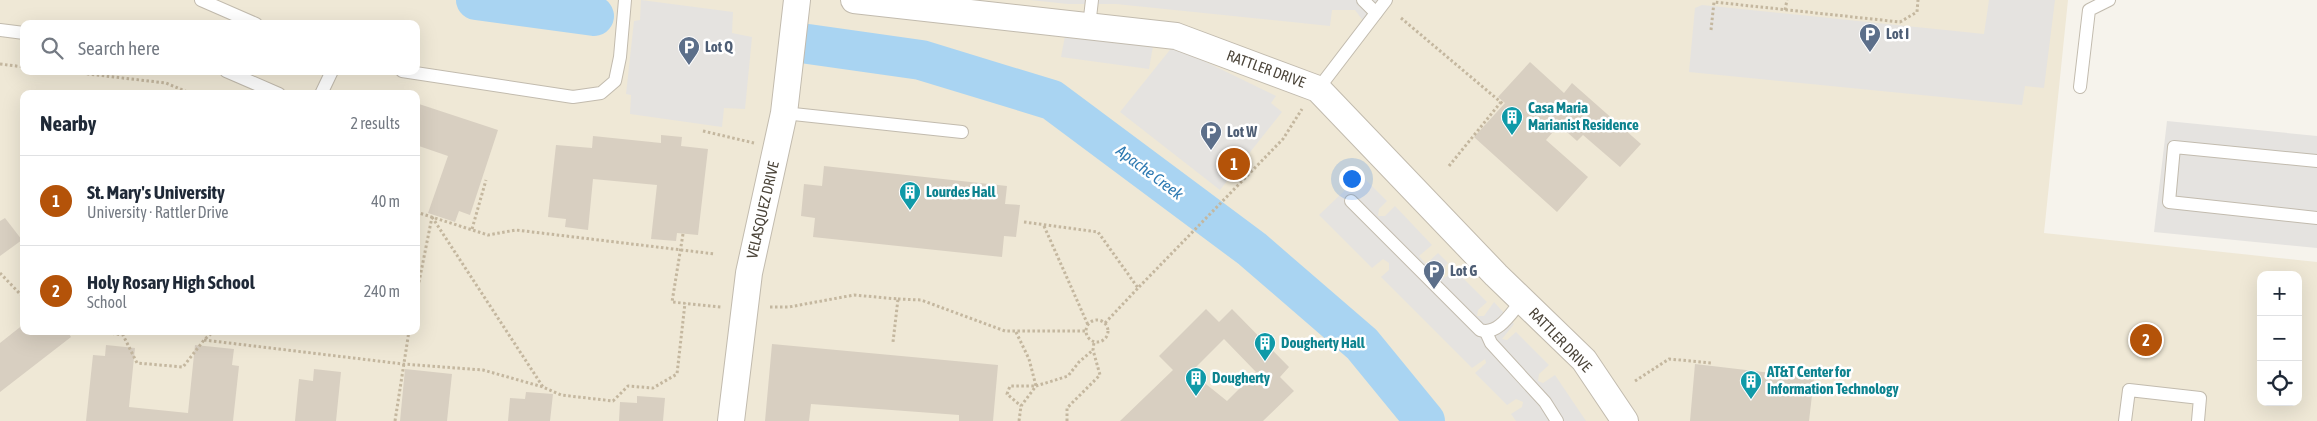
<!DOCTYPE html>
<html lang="en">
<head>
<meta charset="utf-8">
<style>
  :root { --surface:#fff; --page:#f2f2f3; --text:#1f2937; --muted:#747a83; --line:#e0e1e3; --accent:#b45309 }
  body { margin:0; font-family:"Asap Condensed",sans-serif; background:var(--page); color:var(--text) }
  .controls { position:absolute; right:15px; bottom:15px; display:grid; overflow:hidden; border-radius:10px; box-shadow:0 5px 20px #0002 }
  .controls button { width:45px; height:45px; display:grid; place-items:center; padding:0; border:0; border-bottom:1px solid var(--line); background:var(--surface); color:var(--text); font:25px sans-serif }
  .you { position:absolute; left:1351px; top:178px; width:18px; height:18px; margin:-12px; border:4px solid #fff; border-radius:50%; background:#1a73e8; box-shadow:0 0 0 8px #1a73e833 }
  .badge { display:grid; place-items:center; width:32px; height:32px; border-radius:50%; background:var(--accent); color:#fff; font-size:16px; font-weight:700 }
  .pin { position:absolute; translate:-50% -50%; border:2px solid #fff; box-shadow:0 1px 5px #0006 }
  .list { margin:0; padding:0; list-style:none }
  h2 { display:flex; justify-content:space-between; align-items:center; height:65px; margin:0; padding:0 20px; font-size:21px }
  h2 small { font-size:16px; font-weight:400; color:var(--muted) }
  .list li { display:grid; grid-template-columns:32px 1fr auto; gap:15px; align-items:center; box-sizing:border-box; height:90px; padding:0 20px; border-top:1px solid var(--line) }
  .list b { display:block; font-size:19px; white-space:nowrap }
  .list p { margin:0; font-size:16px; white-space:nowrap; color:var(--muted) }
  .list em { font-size:16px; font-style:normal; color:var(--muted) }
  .icon { flex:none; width:28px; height:28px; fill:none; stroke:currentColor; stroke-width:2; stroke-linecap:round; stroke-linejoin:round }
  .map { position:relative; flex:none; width:2317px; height:421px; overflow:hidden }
  .search { position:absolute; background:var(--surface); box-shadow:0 5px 20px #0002; left:20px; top:20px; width:400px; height:55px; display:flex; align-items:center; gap:12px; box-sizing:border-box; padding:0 18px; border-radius:10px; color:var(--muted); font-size:19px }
  .panel { position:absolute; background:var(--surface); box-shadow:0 5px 20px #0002; left:20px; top:90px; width:400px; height:245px; border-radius:10px }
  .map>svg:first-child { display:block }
  .education { fill:#efe8d6; fill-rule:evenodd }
  .parking { fill:#e5e3e0 }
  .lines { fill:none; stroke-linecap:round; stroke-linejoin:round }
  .river { stroke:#a9d4f2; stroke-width:40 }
  .building { fill:#d8cfc1; fill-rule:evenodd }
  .service-casing { stroke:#c2bbae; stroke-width:14 }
  .minor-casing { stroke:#c2bbae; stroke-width:28 }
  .path { stroke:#c4b79f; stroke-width:3; stroke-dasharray:2.5 2.5; stroke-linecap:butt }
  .service { stroke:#fff; stroke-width:12 }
  .minor { stroke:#fff; stroke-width:26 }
  .labels { text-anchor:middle; stroke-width:5; stroke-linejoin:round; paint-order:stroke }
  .service-label { font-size:15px; font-weight:bold; fill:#4e5e75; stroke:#fff; text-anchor:start }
  .street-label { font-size:15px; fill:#4b4439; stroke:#fff }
  .culture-label { font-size:15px; font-weight:bold; fill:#0d838f; stroke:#fff; text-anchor:start }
  .water-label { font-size:16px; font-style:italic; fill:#2e7ab2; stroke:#fff }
</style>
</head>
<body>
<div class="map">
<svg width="2317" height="421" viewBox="0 0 2317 421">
  <rect width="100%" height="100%" fill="#f6f3ec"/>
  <path class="education" d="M0 0H2068L2044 233 2317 262V421H0ZM24 24H416V71H24ZM24 94H416V331H24ZM2261 275H2298V402H2261Z"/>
  <g class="parking">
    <path d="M641 0 733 12 732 33 752 37 745 109 724 108 722 127 630 114 631 95 626 94 634 21 640 20Z"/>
    <path d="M1030 0H1386L1367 26 1355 10H1332L1330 26 1116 4H1068Z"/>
    <path d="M1989 0H2055L2044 88 2025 86 2022 105 1689 72 1695 8 1702 5 1984 34Z"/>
    <path d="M1065 36 1153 46 1149 69 1061 57Z"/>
    <path d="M1173 46 1276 96 1271 103 1282 112 1220 190 1120 112Z"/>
    <path d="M2167 121 2317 136V248L2154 232Z"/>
    <path d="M1361 175 1387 201 1379 209 1378 216H1385L1395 206 1432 245 1419 256 1426 264 1438 253 1448 263 1441 271V278L1446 277 1454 269 1487 302 1478 310 1477 316H1484L1494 302 1514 324 1502 339 1507 340 1516 332 1549 365 1539 374 1538 381 1543 383 1555 375 1586 421H1516L1511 414 1522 407 1523 402 1516 399 1507 405 1475 373 1486 363 1485 359 1472 368 1381 277 1389 270V263L1383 259 1372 268 1319 215Z"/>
  </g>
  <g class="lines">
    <g class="river">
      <path d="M476 0 594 16"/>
      <path d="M808 44 921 60 1052 100 1252 249 1362 344 1425 421"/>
    </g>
  </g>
  <g class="building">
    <path d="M1530 62 1564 93 1572 83 1641 144 1620 167 1583 135 1577 141 1559 125 1546 140 1588 177 1557 212 1474 137 1505 103 1498 97Z"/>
    <path d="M416 103 498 130 470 215 459 211 455 222 428 213 448 156 416 145Z"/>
    <path d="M661 135 682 137 681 146 708 149 698 235 677 233 676 241 651 239 657 185 593 179 588 230 565 227 566 219 548 217 556 145 592 148 593 136 661 143Z"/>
    <path d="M824 166 1007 186 1005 204 1020 205 1016 237 1004 236 1002 257 813 237 815 218 801 216 804 184 822 186Z"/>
    <path d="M5 218 22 240 0 256V221Z"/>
    <path d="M1206 309 1219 322 1232 309 1289 367 1280 377 1294 391 1263 421H1120L1173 370 1159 356ZM1224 339 1256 372 1227 401 1191 372Z"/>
    <path d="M24 324V331H67L71 337 0 392V343Z"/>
    <path d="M772 344 998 365 993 421H959V415L811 404 809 421H765Z"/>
    <path d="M106 345 135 348 129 407 188 413 195 345 234 349 232 365 239 366 233 421H86L93 355 105 356Z"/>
    <path d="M1695 364 1814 378 1809 421H1690Z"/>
    <path d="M314 369 341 372 336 421H295L299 379 313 381Z"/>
    <path d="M405 369 452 374 447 421H400Z"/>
    <path d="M526 392 553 394 550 421H508L510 398 525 399Z"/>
    <path d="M637 396 665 398 663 421H619L620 402 637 403Z"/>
  </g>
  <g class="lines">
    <g class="service-casing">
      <g id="service">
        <path d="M201 0 256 24"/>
        <path d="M1363 0 1376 13"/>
        <path d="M1089 26 1092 0"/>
        <path d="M0 30 24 33"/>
        <path d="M226 71 279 94"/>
        <path d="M402 71 573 97 601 93 615 81 620 57 625 0"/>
        <path d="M2080 87 2089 10 2109 0"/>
        <path d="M1318 89 1386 0"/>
        <path d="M321 94 332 71"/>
        <path d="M784 113 962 132"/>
        <path d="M2317 161 2174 147 2169 202 2317 218"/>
        <path d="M1351 201 1480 330C1498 336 1511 313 1522 300"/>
        <path d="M1486 332 1491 343 1545 402 1557 421"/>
        <path d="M2125 421 2129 390 2200 398 2198 421"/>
      </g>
    </g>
    <g class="minor-casing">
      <g id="minor">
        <path d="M854 0 1176 36 1318 89 1496 275 1584 360 1625 421"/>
        <path d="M731 421 749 273 784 113 797 0"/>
      </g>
    </g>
    <g class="path">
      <path d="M1785 10 1787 0"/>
      <path d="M1401 18 1503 104"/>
      <path d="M1711 30 1714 2 1900 22 1917 12 1918 0"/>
      <path d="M0 64 24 67"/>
      <path d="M62 71 166 83 192 94"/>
      <path d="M703 131 754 143"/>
      <path d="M1449 166 1501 102"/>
      <path d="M416 212 488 235 516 230 715 254"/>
      <path d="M432 217 543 387"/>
      <path d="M1024 222 1098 232 1138 288 1283 139 1302 109"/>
      <path d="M1044 226 1088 325"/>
      <path d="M472 229 486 180"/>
      <path d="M683 234 672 302 721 307"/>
      <path d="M0 273 24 298"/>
      <path d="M416 297 432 217"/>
      <path d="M898 299 921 300 1005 331H1086"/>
      <path d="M770 307H789L854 295 898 299 893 342"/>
      <circle cx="1097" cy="331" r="11"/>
      <path d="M1105 323 1138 288"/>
      <path d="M97 331 123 335 137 363 183 367 204 340 214 331"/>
      <path d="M1016 332 1029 359 1036 386H1010L1007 394 1021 406"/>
      <path d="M204 340 403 364 483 370 543 387 561 395 613 401 628 386 653 388 677 374 685 303"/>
      <path d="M1635 381 1669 359 1712 363"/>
      <path d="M395 421 409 331"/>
      <path d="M1019 421 1021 406 1036 386 1068 376 1079 362 1093 350"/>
      <path d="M1067 421V408L1100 375 1093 350 1094 342"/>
    </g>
    <use href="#service" class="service"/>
    <use href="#minor" class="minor"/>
  </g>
  <defs>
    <g id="parking-pin" transform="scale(1.125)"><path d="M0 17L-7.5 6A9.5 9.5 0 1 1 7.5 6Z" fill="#5c6f8a" stroke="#fff"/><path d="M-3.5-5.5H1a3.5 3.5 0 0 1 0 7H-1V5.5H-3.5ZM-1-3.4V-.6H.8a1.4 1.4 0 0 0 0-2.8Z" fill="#fff"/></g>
    <g id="building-pin" transform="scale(1.125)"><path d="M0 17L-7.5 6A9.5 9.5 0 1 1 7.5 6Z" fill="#0f9aa8" stroke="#fff"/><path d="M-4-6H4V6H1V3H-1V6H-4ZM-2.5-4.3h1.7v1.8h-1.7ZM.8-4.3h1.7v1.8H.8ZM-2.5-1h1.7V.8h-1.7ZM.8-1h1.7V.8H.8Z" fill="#fff"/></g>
  </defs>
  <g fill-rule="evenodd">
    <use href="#parking-pin" x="1870" y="34"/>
    <use href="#parking-pin" x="689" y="47"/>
    <use href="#building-pin" x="1512" y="117"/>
    <use href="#parking-pin" x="1211" y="132"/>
    <use href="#building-pin" x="910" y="192"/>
    <use href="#parking-pin" x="1434" y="271"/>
    <use href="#building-pin" x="1265" y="343"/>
    <use href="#building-pin" x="1196" y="378"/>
    <use href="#building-pin" x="1751" y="381"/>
  </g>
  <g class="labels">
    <g class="service-label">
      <text x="1886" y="39">Lot I</text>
      <text x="705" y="52">Lot Q</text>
      <text x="1227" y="137">Lot W</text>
      <text x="1450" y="276">Lot G</text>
    </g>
    <g class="street-label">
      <text transform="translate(1266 69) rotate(20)" y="5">RATTLER DRIVE</text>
      <text transform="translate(763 210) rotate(-77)" y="5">VELASQUEZ DRIVE</text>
      <text transform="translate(1560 340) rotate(46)" y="5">RATTLER DRIVE</text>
    </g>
    <g class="culture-label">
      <text x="1528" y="113">Casa Maria<tspan x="1528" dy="17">Marianist Residence</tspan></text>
      <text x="926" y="197">Lourdes Hall</text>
      <text x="1281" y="348">Dougherty Hall</text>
      <text x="1767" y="377">AT&amp;T Center for<tspan x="1767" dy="17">Information Technology</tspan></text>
      <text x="1212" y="383">Dougherty</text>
    </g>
    <g class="water-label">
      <text transform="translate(1150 172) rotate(37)" y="6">Apache Creek</text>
    </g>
  </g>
</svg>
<div class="controls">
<button>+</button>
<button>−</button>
<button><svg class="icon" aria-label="locate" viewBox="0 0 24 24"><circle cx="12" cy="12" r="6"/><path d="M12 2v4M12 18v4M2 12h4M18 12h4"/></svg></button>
</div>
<div class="you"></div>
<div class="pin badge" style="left:1234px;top:164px">1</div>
<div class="pin badge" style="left:2146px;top:340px">2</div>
<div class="search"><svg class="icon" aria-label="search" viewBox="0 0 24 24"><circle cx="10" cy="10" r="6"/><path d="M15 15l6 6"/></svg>Search here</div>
<section class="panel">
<h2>Nearby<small>2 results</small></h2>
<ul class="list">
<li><span class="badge">1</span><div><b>St. Mary's University</b><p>University · Rattler Drive</p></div><em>40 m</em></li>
<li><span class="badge">2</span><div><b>Holy Rosary High School</b><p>School</p></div><em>240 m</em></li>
</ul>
</section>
</div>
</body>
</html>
